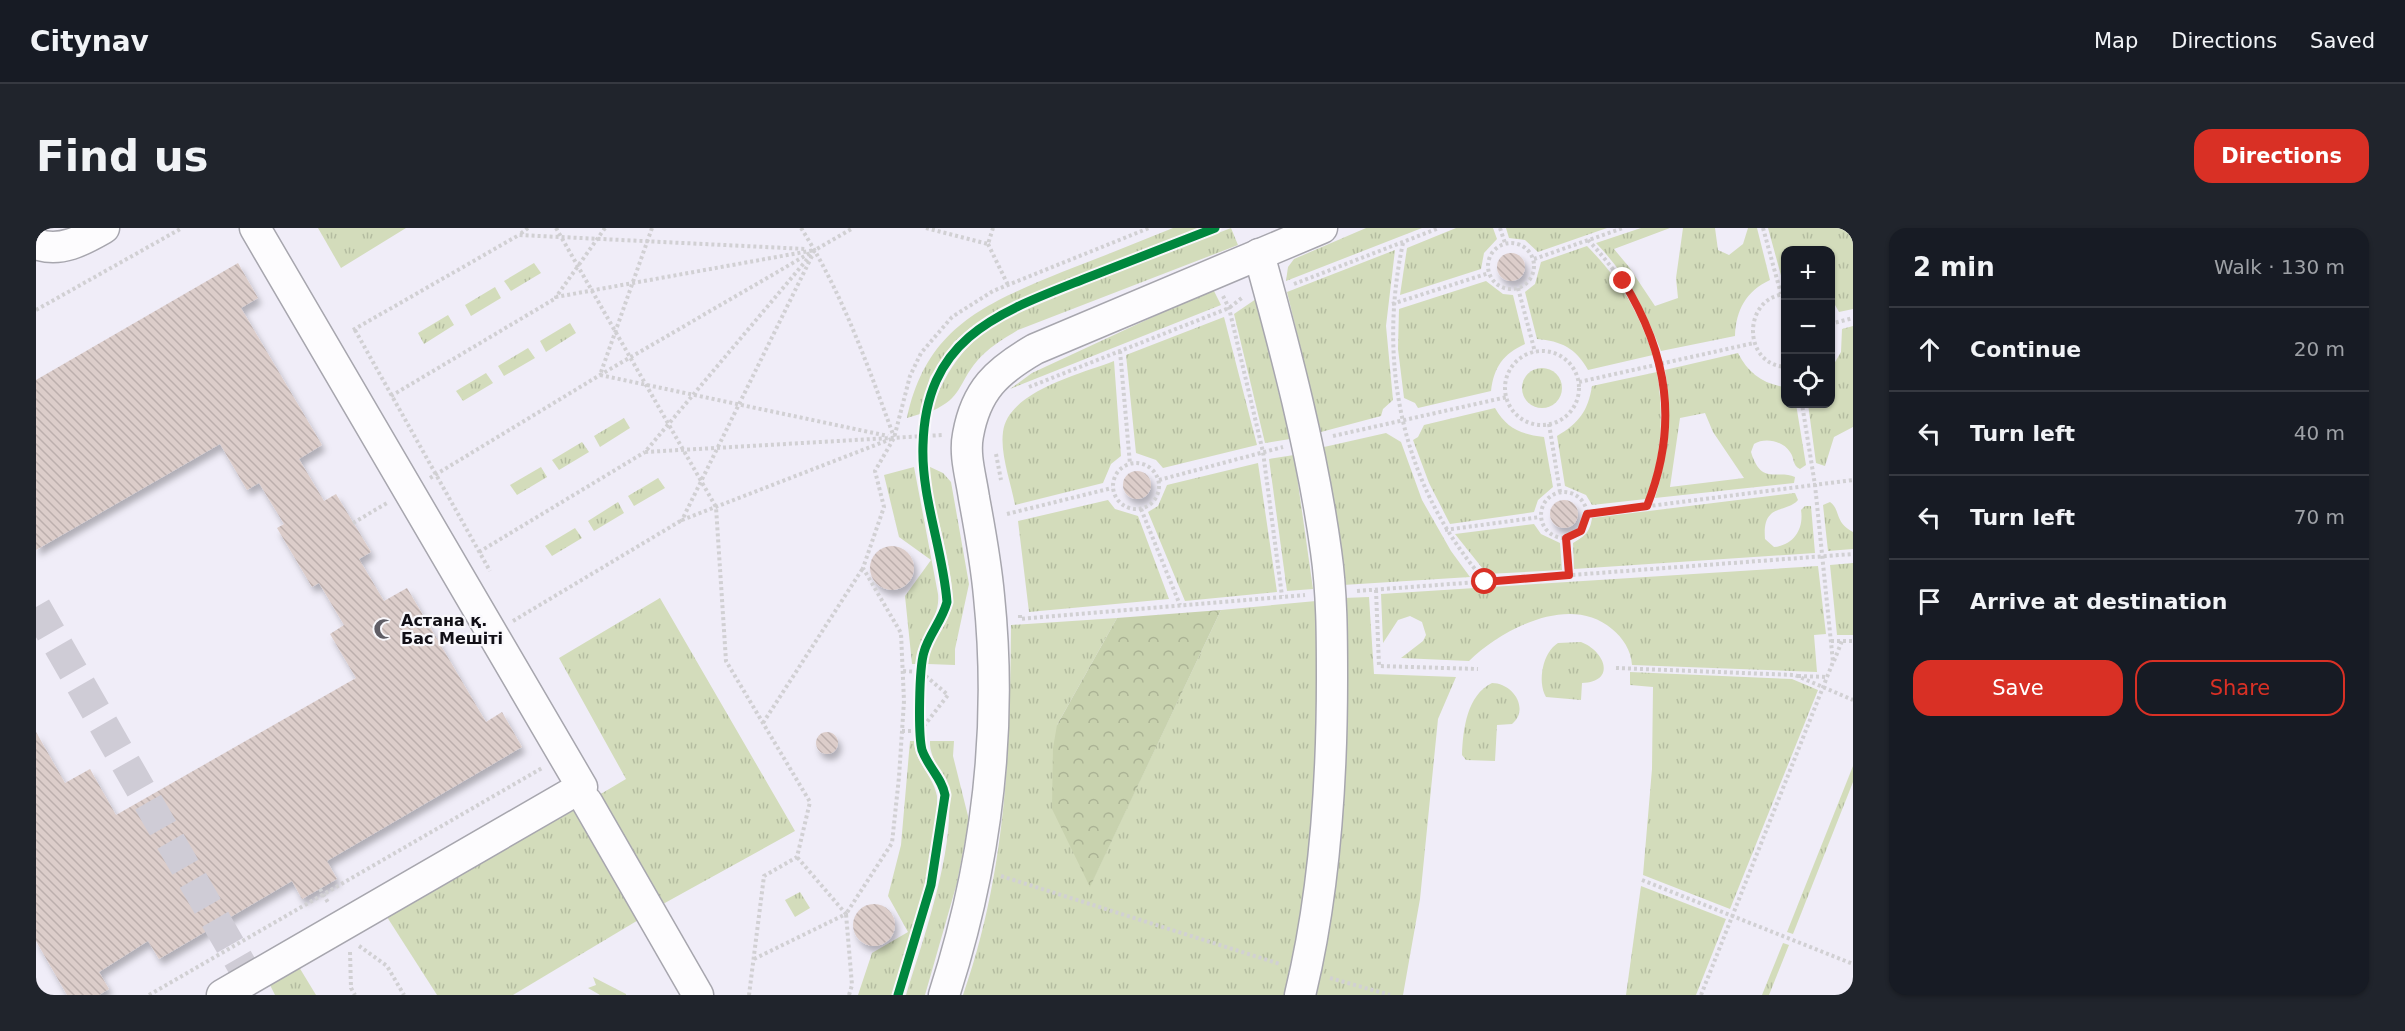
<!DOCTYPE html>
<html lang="en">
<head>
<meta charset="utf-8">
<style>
  :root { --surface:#171b24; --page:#20242c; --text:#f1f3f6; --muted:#9ea1a6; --line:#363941; --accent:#d93025 }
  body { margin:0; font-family:"DejaVu Sans",sans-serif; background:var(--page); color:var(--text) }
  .controls { position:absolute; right:18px; top:18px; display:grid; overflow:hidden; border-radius:12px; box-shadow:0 2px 4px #0004 }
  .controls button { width:54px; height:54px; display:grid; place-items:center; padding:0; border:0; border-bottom:2px solid var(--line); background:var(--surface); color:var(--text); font:30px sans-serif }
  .stop { position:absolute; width:18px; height:18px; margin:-14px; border:4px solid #d93025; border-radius:50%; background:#fff }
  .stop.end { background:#d93025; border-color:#fff; box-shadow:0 2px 6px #0008 }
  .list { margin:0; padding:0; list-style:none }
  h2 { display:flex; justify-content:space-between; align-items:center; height:78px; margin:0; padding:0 24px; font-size:26px }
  h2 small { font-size:20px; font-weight:400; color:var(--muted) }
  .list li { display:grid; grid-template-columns:39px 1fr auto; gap:18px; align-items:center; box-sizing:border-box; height:84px; padding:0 24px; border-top:2px solid var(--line) }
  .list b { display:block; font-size:22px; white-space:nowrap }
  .list em { font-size:20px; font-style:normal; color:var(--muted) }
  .actions { display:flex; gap:12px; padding:18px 24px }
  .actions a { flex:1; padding:14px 0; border:2px solid var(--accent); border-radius:18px; text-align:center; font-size:21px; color:var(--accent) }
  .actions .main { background:var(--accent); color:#fff }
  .icon { flex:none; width:33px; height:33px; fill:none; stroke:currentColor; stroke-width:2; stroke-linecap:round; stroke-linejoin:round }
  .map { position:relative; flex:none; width:1817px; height:767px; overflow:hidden; border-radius:18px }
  header { display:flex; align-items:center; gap:36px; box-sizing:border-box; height:84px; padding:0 30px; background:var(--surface); border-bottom:2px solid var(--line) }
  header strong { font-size:28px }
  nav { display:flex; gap:33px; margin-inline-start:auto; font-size:21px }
  .intro { display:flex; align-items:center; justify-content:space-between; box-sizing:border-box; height:144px; padding:0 36px }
  h1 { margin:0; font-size:42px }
  .button { padding:15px 27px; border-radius:18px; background:var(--accent); color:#fff; font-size:21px; font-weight:700 }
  main { display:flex; gap:36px; padding:0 36px }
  aside { flex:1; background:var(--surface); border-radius:18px; box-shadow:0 2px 4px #0004 }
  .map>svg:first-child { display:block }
  .grass { fill:url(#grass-tufts); fill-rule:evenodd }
  .forest { fill:url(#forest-crowns) }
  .building { fill:url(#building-back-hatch); filter:url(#shadow) }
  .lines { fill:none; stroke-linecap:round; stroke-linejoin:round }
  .minor-tunnel { stroke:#cfccd6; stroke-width:30; stroke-dasharray:30 15; stroke-linecap:butt }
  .minor-casing { stroke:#a7a6ae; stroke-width:33 }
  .path { stroke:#d1d0d3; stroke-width:4; stroke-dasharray:3 3; stroke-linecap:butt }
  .minor { stroke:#fdfcfe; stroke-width:30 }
  .cycleway-casing { stroke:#f9f8fc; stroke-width:13 }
  .cycleway { stroke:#00873e; stroke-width:9 }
  .route { stroke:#d93025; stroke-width:8 }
  .labels { text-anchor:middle; stroke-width:4.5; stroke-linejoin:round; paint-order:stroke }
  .poi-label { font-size:16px; font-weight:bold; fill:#110f16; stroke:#f9f8fc; text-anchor:start }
</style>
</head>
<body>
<header>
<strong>Citynav</strong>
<nav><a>Map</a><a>Directions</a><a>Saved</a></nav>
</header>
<div class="intro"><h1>Find us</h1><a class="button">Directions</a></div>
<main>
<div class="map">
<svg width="1817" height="767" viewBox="0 0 1817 767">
  <defs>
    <pattern id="grass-tufts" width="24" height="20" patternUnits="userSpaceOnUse" patternTransform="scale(1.5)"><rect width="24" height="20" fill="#d3dcbb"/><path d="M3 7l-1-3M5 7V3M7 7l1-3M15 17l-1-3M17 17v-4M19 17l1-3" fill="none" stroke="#b4bca0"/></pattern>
    <pattern id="forest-crowns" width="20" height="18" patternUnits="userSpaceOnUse" patternTransform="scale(1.5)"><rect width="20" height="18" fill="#c8d2ae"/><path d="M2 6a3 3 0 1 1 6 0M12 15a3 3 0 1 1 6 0" fill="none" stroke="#abb395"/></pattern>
    <pattern id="building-back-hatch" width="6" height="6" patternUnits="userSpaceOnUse" patternTransform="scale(1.5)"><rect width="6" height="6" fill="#dccdca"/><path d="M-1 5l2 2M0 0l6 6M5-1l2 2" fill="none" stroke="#bcafad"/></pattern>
    <filter id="shadow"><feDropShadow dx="3.5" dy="6" stdDeviation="3" flood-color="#0004"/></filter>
  </defs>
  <rect width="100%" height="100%" fill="#f0edf8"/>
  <g class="grass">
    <path d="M282 0H370L305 40Z"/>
    <path d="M1137 0H1165L973 77 934 100 918 114 894 149 884 186 871 190C890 100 948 76 1026 44 1063 30 1100 15 1137 0Z"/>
    <path d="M1195 0 1202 17 982 102C967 111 952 120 941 133 921 157 927 169 896 183 909 139 936 107 977 85Z"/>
    <path d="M1330 0H1386L1250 53 1252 39 1258 31Z"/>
    <path d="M1420 0H1457L1461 11 1448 25 1445 41 1364 67 1371 20Z"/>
    <path d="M1470 0H1571L1502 24 1489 12 1473 10Z"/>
    <path d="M1605 0H1634L1578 21 1593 39 1619 78 1642 70 1640 50 1647 0H1679L1682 22 1693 27 1707 16 1712 0H1721L1734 52C1710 63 1700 82 1699 108L1625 123C1609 82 1591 47 1560 15Z"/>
    <path d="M1732 0H1817V81L1803 84 1795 70 1794 22H1750L1749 50 1746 51Z"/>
    <path d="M1551 18C1585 53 1601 81 1617 127L1552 142C1540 120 1525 113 1501 111L1489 64 1499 56 1505 34Z"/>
    <path d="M1359 22 1350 98 1357 172 1347 181 1345 188 1285 204 1251 64Z"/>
    <path d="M498 35 505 45 475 63 468 53Z"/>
    <path d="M1450 53 1467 66 1477 67 1489 116C1467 126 1458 139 1455 163L1382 180 1379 175 1368 170 1362 121 1363 81Z"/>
    <path d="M459 59 465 70 435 88 429 77Z"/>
    <path d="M1177 61 1185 77 974 161 996 145Z"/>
    <path d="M1220 71 1254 211 1229 215 1198 86Z"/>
    <path d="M412 87 418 97 388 116 382 105Z"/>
    <path d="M1188 89 1221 217 1127 240 1120 232 1100 225 1090 127Z"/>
    <path d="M534 95 540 105 510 124 504 113Z"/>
    <path d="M1817 98V199L1798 209 1789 238 1780 235 1772 176H1794L1795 141 1805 124 1806 101Z"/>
    <path d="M492 120 499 130 468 148 462 138Z"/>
    <path d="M1702 125C1712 145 1727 156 1749 159L1750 176H1760L1770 237 1764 241C1756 237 1759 231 1754 224 1747 213 1729 209 1718 216L1715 224C1725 258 1742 241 1759 249L1758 255 1619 270C1632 227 1636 186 1629 142ZM1669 185 1677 204 1708 250 1634 259 1644 190Z"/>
    <path d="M1078 133 1085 228 1075 236 1067 255 979 277C975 255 964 226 967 204 972 163 1045 146 1078 133Z"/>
    <circle cx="1506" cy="160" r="20"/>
    <path d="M1621 144C1628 189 1626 229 1610 271L1556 277 1550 267 1529 258 1521 208C1543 195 1552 183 1556 158Z"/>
    <path d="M450 145 457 155 427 173 420 163Z"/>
    <path d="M1459 180C1471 201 1485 206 1508 209L1517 259 1502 272 1498 284 1414 296 1393 255 1377 212 1382 209 1388 197Z"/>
    <path d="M588 190 594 200 564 219 558 208Z"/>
    <path d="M1350 205 1365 214 1386 272 1415 323 1434 349 1307 357 1288 219Z"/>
    <path d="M546 214 553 224 523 242 516 232Z"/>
    <path d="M1258 227 1277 361 1251 363 1233 231Z"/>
    <path d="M1222 235 1241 364 1149 373 1112 284 1122 278 1131 257Z"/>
    <path d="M892 238 907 245 915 254 933 356 919 421V437L892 436C893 414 913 398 916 376 920 352 898 278 893 251Z"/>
    <path d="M505 239 511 249 481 267 474 257Z"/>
    <path d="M878 239 902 366C905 393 880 409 880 436H876L869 368 895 332 863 309 848 247Z"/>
    <path d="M622 250 629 260 598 278 592 268Z"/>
    <path d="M1759 265 1762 272C1750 286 1726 274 1729 311L1738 319C1758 317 1768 301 1765 282L1769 278H1775L1779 325 1538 341 1537 315C1549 308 1554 304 1556 290Z"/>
    <path d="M1072 272 1079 281 1102 288 1133 371 993 384 982 293Z"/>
    <path d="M582 274 588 285 558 303 552 293Z"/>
    <path d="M1794 274C1805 282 1798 294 1817 304V321L1792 323 1787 277Z"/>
    <path d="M1498 296 1505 306 1524 315 1526 342 1451 346 1419 306Z"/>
    <path d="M539 300 546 310 516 328 509 318Z"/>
    <path d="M1817 335V407H1801L1794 337Z"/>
    <path d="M1782 338 1790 406 1778 407 1781 444 1596 437C1595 422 1587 410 1576 401 1534 365 1466 401 1433 433L1365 430 1387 413 1390 407 1386 394 1374 388 1362 392 1347 415 1345 366Z"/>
    <path d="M1333 369 1338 446 1420 449 1402 491 1384 671 1367 767H1277C1288 710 1300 653 1306 595 1313 521 1308 445 1307 370Z"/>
    <path d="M624 370 759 603 627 676 563 567 590 551 523 430Z"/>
    <path d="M1280 373C1286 468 1283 565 1270 660 1264 696 1255 731 1248 767H927C970 644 974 526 975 397L1081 390 1021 497 1054 658 1185 382Z"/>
    <path d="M1545 414C1569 423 1581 454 1546 455L1545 472 1510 469C1501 453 1507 424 1522 415Z"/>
    <path d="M1594 444 1756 451 1782 462 1694 681 1607 647 1616 541 1617 459 1594 457Z"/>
    <path d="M1456 455C1477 455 1494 481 1476 496L1461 497 1459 533 1430 532 1426 527C1427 501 1431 467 1456 455Z"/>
    <path d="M874 513H878C879 535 897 547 901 568 903 626 873 711 856 767H822L836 725 872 704 852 668 865 617Z"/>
    <path d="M894 513H918L917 528 933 592 921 655 889 767H870C887 712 916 630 913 573 913 549 893 534 894 513Z"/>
    <path d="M1817 538V554L1757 706 1751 704Z"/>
    <path d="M538 582 604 691 477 767H401L351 689Z"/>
    <path d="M1605 658 1690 691 1660 767H1590Z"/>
    <path d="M764 664 774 680 759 689 749 672Z"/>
    <path d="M1747 715 1753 717 1733 767H1726Z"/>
    <path d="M263 739 280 767H239L234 757Z"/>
    <path d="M557 749 590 766V767H564L552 760 560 757Z"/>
  </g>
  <path class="forest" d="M1185 382 1054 659 1016 581 1017 520 1021 497 1081 390Z"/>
  <g class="building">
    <circle cx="1475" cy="39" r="14"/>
    <path d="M202 35 222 70 205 80 286 217 263 231 288 273 300 266 335 324 323 331 348 373 371 360 450 494 466 484 486 519 291 633 301 651 266 671 256 653 123 731 112 713 63 744 73 761 63 767H31L0 713V504L29 555 54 541 80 587 320 450 294 406 308 397 283 355 276 359 241 300 248 296 223 255 211 262 184 216 0 322V152Z"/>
    <circle cx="1101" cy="257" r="14"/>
    <circle cx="1528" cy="286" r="14"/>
    <circle cx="856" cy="340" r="22"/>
    <circle cx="791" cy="515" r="11"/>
    <circle cx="838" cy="697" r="21"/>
  </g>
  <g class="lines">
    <path class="minor-tunnel" d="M0 379 221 764"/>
    <g class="minor-casing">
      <g id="minor">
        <path d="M0 16C25 25 47 12 68 0"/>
        <path d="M1223 26C1250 124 1276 222 1290 323 1296 365 1296 408 1296 451 1296 556 1289 665 1264 767"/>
        <path d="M551 574 662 767"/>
        <path d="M186 767 546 559 219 0"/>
        <path d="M908 767C950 637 967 504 953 368 950 335 944 302 938 270 935 249 928 227 932 207 940 162 961 143 999 121L1286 0"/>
      </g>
    </g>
    <g class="path">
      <path d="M492 0 483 7 770 21"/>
      <path d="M520 0 680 279 690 433 774 574 761 629 728 648 713 767"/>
      <path d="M569 0 520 69 779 22 609 224 907 207"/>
      <path d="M616 0 564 147 852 208"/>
      <path d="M765 0C806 64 832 138 858 209"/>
      <path d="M890 0 952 16 957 0"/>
      <path d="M1464 0 1469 15"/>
      <path d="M1727 0 1745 66"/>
      <path d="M1552 12C1625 89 1650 178 1611 278"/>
      <circle cx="1475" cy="38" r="23"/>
      <path d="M1367 15C1341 136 1366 258 1449 353"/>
      <path d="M952 16 972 57"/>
      <path d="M776 28 646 292 855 211"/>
      <path d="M1498 31 1587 0"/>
      <path d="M1258 56 1403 0"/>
      <path d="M1482 60 1499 124"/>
      <path d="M1750 66C1706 69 1706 137 1750 139"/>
      <path d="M1187 68 1193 80 1227 224 1246 368"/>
      <path d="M1356 76 1453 45"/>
      <path d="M0 82 146 0"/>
      <path d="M1794 96 1817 90"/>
      <path d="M317 102 483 7"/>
      <path d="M319 102 454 343"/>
      <path d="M1084 123 1094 236"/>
      <circle cx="1506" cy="160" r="37"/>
      <path d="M1543 154 1718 115"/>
      <path d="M993 159 1193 80 1207 69"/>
      <path d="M355 168 520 70"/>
      <path d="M1513 196 1524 264"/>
      <path d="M1297 208 1471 169"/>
      <path d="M960 226 965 252"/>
      <circle cx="1100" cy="258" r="23"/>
      <path d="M394 250 564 147 817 0"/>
      <path d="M1123 252 1247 219"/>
      <circle cx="1528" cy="287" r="23"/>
      <path d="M1105 281 1144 377"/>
      <path d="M971 286 1076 260"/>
      <path d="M1551 286 1817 252"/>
      <path d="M317 295 351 275"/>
      <path d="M1409 302 1504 289"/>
      <path d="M1530 310 1533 347"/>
      <path d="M443 324 609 224"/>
      <path d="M1340 362 1343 438 1442 441"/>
      <path d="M1321 363 1817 326"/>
      <path d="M984 387V391L1269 367"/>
      <path d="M477 393 646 292"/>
      <path d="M1795 413H1817"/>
      <path d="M1798 433 1806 413"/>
      <path d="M1580 440 1759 447 1817 472"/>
      <path d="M1762 448 1791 449"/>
      <path d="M727 495 827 340"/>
      <path d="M866 503H884L912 467 885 444 866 443"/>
      <path d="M965 648 1244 736"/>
      <path d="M1606 652 1817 736"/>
      <path d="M284 661 293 676"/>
      <path d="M323 718 351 738 368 767"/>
      <path d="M314 724 315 760 319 767"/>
      <path d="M718 731 810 686 761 629"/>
      <path d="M1294 750 1354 767"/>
      <path d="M113 767 506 540"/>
      <path d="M813 767 816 757 810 686 856 615 863 549 868 473 865 405 827 340 848 279 839 243 858 210 874 148 885 125 916 89 957 63 1113 0"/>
      <path d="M1665 767 1797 434 1779 257 1766 176"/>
    </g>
    <use href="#minor" class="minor"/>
    <g class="cycleway-casing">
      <path id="cycleway" d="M862 767 895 657 909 567C906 550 892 539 886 522 882 506 883 440 888 424 893 406 906 393 911 374 907 321 885 270 887 217 890 109 962 85 1048 51 1092 34 1135 17 1179 0"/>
    </g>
    <use href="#cycleway" class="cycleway"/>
  </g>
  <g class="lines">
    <path class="route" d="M1449 354 1533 347 1530 310 1545 303 1551 286 1611 278C1643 197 1632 126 1587 53"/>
  </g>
  <defs>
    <g id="mosque-bare" transform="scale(1.62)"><path d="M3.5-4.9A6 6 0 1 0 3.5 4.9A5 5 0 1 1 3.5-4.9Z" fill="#5f5d65" stroke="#f9f8fc" stroke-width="2.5" paint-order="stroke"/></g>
  </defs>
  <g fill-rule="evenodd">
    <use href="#mosque-bare" x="348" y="401"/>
  </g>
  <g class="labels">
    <g class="poi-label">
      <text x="365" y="398">Астана қ.<tspan x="365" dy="18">Бас Мешіті</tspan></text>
    </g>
  </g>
</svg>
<div class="controls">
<button>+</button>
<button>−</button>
<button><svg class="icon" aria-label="locate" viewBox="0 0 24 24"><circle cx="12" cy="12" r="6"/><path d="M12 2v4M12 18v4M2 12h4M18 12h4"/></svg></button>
</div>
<div class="stop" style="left:1449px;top:354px"></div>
<div class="stop end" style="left:1587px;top:53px"></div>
</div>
<aside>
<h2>2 min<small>Walk · 130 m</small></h2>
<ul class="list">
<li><svg class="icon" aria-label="ahead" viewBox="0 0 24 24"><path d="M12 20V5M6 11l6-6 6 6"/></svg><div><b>Continue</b></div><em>20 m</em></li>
<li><svg class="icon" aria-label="left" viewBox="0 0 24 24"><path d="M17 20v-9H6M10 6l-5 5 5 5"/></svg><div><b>Turn left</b></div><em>40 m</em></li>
<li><svg class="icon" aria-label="left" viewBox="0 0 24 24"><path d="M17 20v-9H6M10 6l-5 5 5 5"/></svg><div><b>Turn left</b></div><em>70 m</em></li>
<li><svg class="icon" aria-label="arrive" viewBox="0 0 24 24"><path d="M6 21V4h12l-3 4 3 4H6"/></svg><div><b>Arrive at destination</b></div></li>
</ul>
<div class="actions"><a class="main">Save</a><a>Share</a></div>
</aside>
</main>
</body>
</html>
